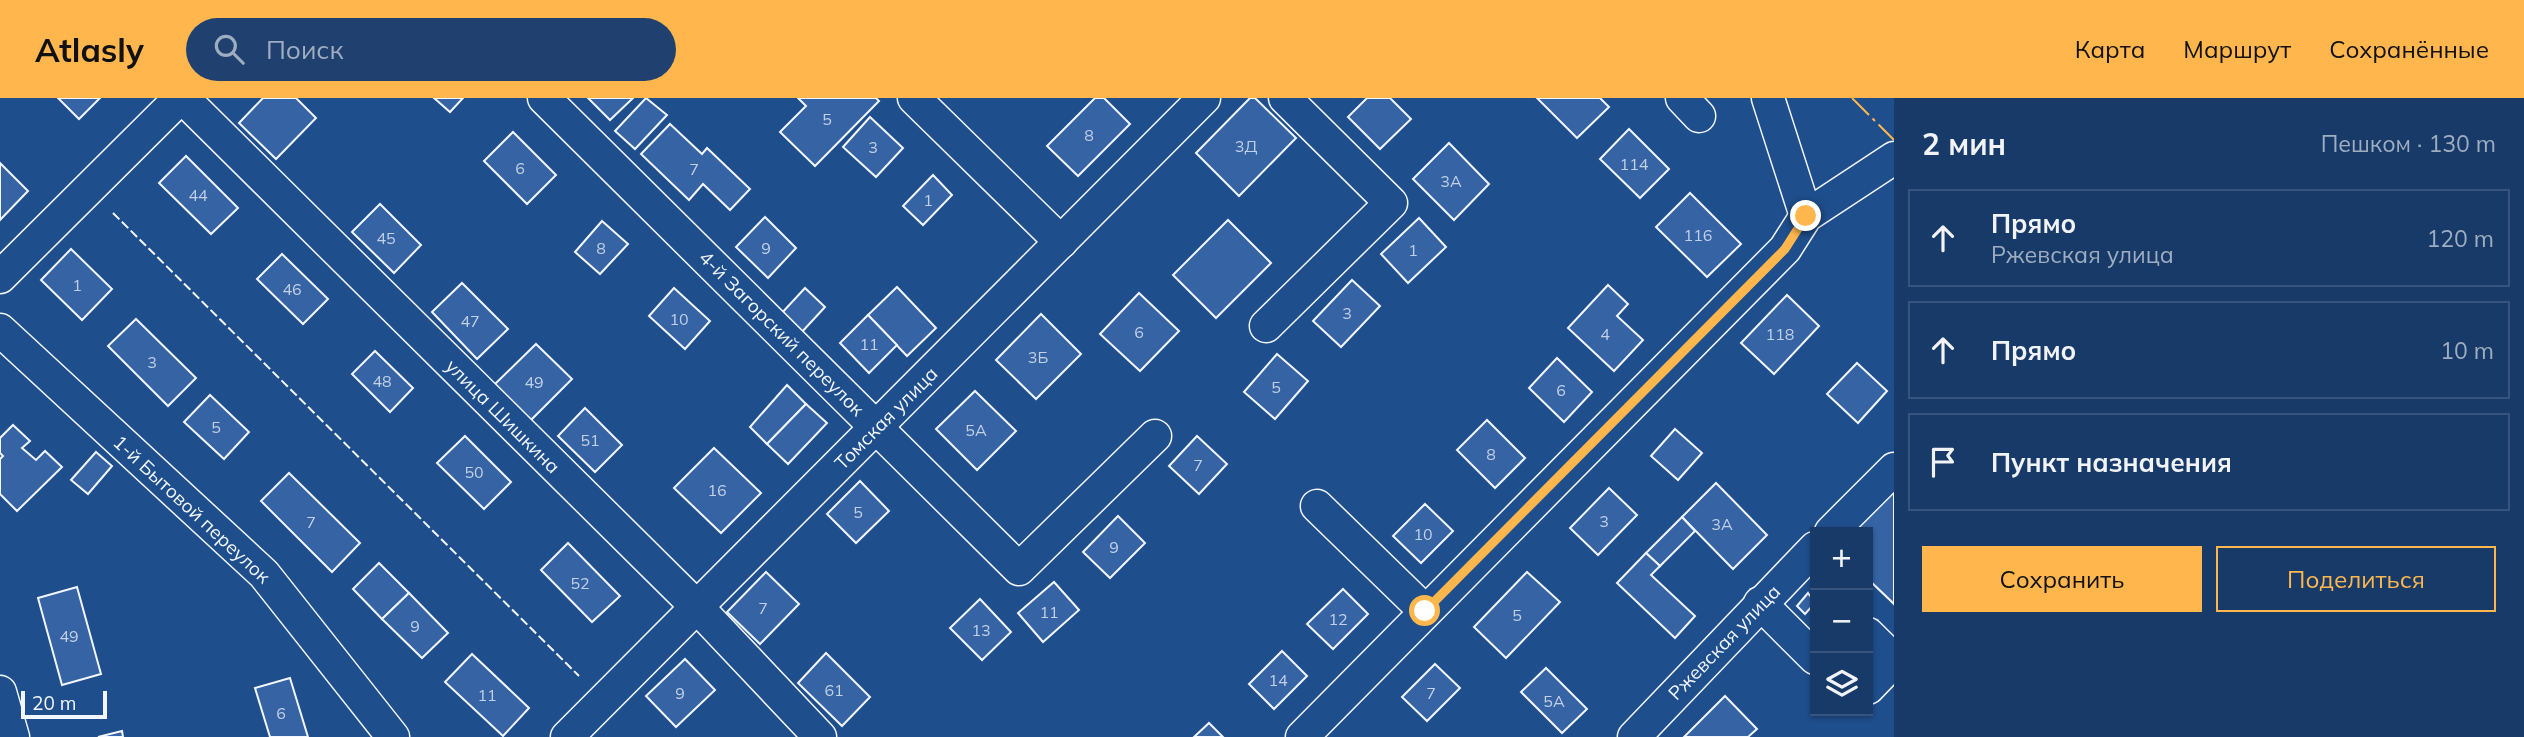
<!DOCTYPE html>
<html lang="ru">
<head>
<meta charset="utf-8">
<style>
  :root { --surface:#173a69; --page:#20416f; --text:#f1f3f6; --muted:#9eadc0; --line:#36547d; --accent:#ffb74d }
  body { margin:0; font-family:Mulish,sans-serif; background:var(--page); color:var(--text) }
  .controls { position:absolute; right:21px; bottom:21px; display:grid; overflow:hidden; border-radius:0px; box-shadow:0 2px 5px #0004 }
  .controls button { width:63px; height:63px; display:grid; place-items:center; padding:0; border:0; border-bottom:2px solid var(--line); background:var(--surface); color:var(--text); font:35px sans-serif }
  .scale { position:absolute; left:21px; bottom:18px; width:86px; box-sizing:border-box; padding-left:7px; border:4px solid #f2f6ff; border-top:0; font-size:19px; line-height:24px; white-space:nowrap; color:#f2f6ff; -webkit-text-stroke:5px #1f4e8c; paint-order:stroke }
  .stop { position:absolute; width:21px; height:21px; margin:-16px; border:5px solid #ffb74d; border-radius:50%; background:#fff }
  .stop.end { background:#ffb74d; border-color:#fff; box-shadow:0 2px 7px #0008 }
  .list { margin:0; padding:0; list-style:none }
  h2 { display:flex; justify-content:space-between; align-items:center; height:91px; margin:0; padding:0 28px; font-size:30px }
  h2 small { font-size:23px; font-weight:400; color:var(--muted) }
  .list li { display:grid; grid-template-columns:46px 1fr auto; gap:21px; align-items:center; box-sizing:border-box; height:98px; margin:0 14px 14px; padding:0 14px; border:2px solid var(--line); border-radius:0px }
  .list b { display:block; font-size:26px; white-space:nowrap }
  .list p { margin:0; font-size:23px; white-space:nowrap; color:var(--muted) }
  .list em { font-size:23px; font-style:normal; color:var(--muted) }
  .actions { display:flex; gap:14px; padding:21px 28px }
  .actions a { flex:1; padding:16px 0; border:2px solid var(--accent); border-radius:0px; text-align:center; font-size:24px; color:var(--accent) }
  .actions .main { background:var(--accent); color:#111 }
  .icon { flex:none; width:38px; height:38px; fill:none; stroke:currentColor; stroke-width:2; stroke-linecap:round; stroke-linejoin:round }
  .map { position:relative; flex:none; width:1894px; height:639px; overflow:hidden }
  header { display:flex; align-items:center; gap:42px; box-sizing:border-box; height:98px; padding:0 35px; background:var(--accent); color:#111 }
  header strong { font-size:33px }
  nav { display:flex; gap:38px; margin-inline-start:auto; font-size:24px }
  .search { width:490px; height:63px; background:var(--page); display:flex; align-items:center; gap:18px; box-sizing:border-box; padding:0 24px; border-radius:38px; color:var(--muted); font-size:26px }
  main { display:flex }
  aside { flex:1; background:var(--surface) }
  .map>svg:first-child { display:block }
  .building { fill:#3563a3; stroke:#f2f6ff; stroke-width:2 }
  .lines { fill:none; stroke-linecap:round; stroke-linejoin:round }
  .minor-casing { stroke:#f2f6ff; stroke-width:35 }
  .minor { stroke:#1f4e8c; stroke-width:32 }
  .fence { stroke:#f2f6ff; stroke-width:2; stroke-dasharray:9 3.5; stroke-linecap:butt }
  .power { stroke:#ffb74d; stroke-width:2; stroke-dasharray:24 5 3.5 5; stroke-linecap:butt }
  .route { stroke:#ffb74d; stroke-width:9 }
  .labels { text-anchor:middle; stroke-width:5; stroke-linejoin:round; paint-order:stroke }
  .number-label { font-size:16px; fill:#c3d1e8 }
  .street-label { font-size:19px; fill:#f2f6ff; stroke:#1f4e8c }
</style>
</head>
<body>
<header>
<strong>Atlasly</strong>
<div class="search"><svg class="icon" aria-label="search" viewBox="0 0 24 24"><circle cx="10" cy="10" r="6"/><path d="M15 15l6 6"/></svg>Поиск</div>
<nav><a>Карта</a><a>Маршрут</a><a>Сохранённые</a></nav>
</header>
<main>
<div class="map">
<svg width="1894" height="639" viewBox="0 0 1894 639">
  <rect width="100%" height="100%" fill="#1f4e8c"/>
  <g class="building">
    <path d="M58 0H100L79 21Z"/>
    <path d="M263 0H296L316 20 276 61 239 25Z"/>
    <path d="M434 0H463L450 14Z"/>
    <path d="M588 0H633L610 22Z"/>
    <path d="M646 0 667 17 635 51 615 33Z"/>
    <path d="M798 0H876L879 3 815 68 780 34 806 8Z"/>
    <path d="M1095 0H1104L1130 26 1078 78 1047 48Z"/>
    <path d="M1250 0H1255L1296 40 1239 98 1196 55Z"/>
    <path d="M1367 0H1390L1411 21 1380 51 1348 19Z"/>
    <path d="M1537 0H1600L1609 9 1577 40Z"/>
    <path d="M870 19 903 50 876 79 843 49Z"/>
    <path d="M670 26 702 56 707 50 750 91 730 112 703 86 689 102 641 56Z"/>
    <path d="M1629 31 1669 71 1640 100 1600 61Z"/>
    <path d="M513 34 556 77 527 106 484 63Z"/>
    <path d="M1449 45 1489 86 1454 122 1413 81Z"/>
    <path d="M186 58 238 110 211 136 159 85Z"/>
    <path d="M0 65 28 93 0 122Z"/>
    <path d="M933 77 952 97 923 127 903 108Z"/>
    <path d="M1690 95 1741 146 1707 179 1656 129Z"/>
    <path d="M380 106 421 147 394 175 352 134Z"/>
    <path d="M765 119 796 150 768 180 736 149Z"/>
    <path d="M1419 120 1446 149 1408 185 1381 156Z"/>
    <path d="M1228 122 1271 165 1216 220 1173 177Z"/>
    <path d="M602 123 628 146 600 176 575 154Z"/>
    <path d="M71 151 112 191 82 222 41 182Z"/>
    <path d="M282 156 328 201 303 226 257 181Z"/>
    <path d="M1352 182 1380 208 1341 249 1313 223Z"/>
    <path d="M462 185 508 231 477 261 432 214Z"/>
    <path d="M1608 187 1628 206 1617 218 1643 242 1614 273 1568 230Z"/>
    <path d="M897 189 936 230 907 258 868 217Z"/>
    <path d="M674 190 710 223 685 251 649 218Z"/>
    <path d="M805 190 825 209 800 236 780 217Z"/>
    <path d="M1139 195 1179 233 1140 273 1100 236Z"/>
    <path d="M1787 197 1819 228 1774 276 1741 245Z"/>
    <path d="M1041 216 1081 256 1036 301 996 262Z"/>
    <path d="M868 217 897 247 869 275 840 245Z"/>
    <path d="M136 221 196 280 168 308 108 248Z"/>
    <path d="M536 246 572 281 531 322 495 286Z"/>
    <path d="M375 253 413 290 390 314 352 276Z"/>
    <path d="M1277 256 1308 283 1275 321 1244 294Z"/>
    <path d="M1557 260 1592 294 1564 324 1529 290Z"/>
    <path d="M1857 265 1887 293 1858 325 1827 296Z"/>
    <path d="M787 287 806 306 767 346 750 329Z"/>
    <path d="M975 293 1016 333 977 372 936 331Z"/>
    <path d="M210 297 249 334 224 361 184 324Z"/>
    <path d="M806 306 827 325 788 366 767 346Z"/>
    <path d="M585 310 622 347 595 374 558 338Z"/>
    <path d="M1487 322 1525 360 1495 390 1457 352Z"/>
    <path d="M13 327 30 343 22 350 36 362 45 353 62 369 17 413 0 396V361L3 358 0 355V340Z"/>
    <path d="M1675 331 1702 355 1678 382 1651 358Z"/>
    <path d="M465 338 511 384 484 411 437 365Z"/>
    <path d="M1197 338 1227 366 1199 396 1169 368Z"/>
    <path d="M714 350 761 395 721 435 674 390Z"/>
    <path d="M96 354 112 368 88 396 71 382Z"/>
    <path d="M289 375 360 445 332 474 261 403Z"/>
    <path d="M1894 379V506L1868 481V434H1842Z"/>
    <path d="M860 383 889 413 856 445 827 416Z"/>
    <path d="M1716 385 1767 437 1733 471 1682 419Z"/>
    <path d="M1609 390 1637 417 1598 457 1570 430Z"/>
    <path d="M1425 406 1453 433 1421 465 1393 438Z"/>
    <path d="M1118 418 1145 445 1110 480 1083 454Z"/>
    <path d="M1682 419 1695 433 1660 468 1646 455Z"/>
    <path d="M568 445 620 498 592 524 541 472Z"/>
    <path d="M1646 455 1660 468 1651 477 1695 518 1675 540 1617 485Z"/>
    <path d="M379 465 409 495 382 521 353 491Z"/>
    <path d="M766 474 799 506 760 546 727 514Z"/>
    <path d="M1527 474 1560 504 1506 560 1474 529Z"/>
    <path d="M1054 484 1079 512 1043 544 1018 515Z"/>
    <path d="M77 489 101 576 62 587 38 500Z"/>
    <path d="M1343 491 1368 516 1333 551 1307 526Z"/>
    <path d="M409 495 448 535 422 560 382 521Z"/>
    <path d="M1808 495 1815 505 1805 516 1797 508Z"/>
    <path d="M980 501 1011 534 982 562 950 530Z"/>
    <path d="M1282 553 1307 578 1274 611 1249 586Z"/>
    <path d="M826 555 870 599 842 628 798 585Z"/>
    <path d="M472 556 529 610 503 638 445 584Z"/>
    <path d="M685 561 715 592 676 629 646 598Z"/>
    <path d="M1435 566 1460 590 1427 623 1402 599Z"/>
    <path d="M1546 570 1587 611 1562 635 1521 594Z"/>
    <path d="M290 580 308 639H270L255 590Z"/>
    <path d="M1725 598 1757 631 1748 639H1684Z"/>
    <path d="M1209 625 1223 639H1194Z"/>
    <path d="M122 633 123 639H98Z"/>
  </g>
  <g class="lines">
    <g class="minor-casing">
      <g id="minor">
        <path d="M183 0 698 510 820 639"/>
        <path d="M544 0 1019 471 1155 338"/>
        <path d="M914 0 1061 144"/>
        <path d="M1682 0 1699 18"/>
        <path d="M1768 0 1806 118"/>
        <path d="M0 179 180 0"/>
        <path d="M1266 228 1391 105 1285 0"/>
        <path d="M0 232 264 476 393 639"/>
        <path d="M1317 408 1425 513"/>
        <path d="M1831 434 1894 371"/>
        <path d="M1760 505 1815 560"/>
        <path d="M1868 536 1894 562"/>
        <path d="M1868 590 1894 563"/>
        <path d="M0 594 13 639"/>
        <path d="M567 639 1204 0"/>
        <path d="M1302 639 1785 151 1806 118 1894 60"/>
        <path d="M1634 639 1815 450"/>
      </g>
    </g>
    <use href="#minor" class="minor"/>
    <path class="fence" d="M113 115 579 578"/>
    <path class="power" d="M1852 0 1894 42"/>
  </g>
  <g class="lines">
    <path class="route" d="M1425 513 1785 151 1806 118"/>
  </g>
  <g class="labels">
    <g class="number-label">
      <text x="827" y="27">5</text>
      <text x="1089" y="43">8</text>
      <text x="1246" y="54">3Д</text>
      <text x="873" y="55">3</text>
      <text x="1634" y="72">114</text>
      <text x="520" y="76">6</text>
      <text x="694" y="77">7</text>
      <text x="1451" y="89">3А</text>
      <text x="198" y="103">44</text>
      <text x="928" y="108">1</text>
      <text x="1698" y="143">116</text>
      <text x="386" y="146">45</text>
      <text x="601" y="156">8</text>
      <text x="766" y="156">9</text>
      <text x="1413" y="158">1</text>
      <text x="77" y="193">1</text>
      <text x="292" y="197">46</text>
      <text x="1347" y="221">3</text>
      <text x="679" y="227">10</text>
      <text x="470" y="229">47</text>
      <text x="1139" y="240">6</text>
      <text x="1605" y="242">4</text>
      <text x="1780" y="242">118</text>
      <text x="869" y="252">11</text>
      <text x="1038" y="265">3Б</text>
      <text x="152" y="270">3</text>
      <text x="382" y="289">48</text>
      <text x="534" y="290">49</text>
      <text x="1276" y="295">5</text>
      <text x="1561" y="298">6</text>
      <text x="216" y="335">5</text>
      <text x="976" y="338">5А</text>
      <text x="590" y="348">51</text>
      <text x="1491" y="362">8</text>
      <text x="1198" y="373">7</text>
      <text x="474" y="380">50</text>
      <text x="717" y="398">16</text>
      <text x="858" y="420">5</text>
      <text x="1604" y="429">3</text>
      <text x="311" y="430">7</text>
      <text x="1722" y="432">3А</text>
      <text x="1423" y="442">10</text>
      <text x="1114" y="455">9</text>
      <text x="580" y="491">52</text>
      <text x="763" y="516">7</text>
      <text x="1049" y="520">11</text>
      <text x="1517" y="523">5</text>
      <text x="1338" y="527">12</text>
      <text x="415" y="534">9</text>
      <text x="981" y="538">13</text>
      <text x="69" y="544">49</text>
      <text x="1278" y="588">14</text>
      <text x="834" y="598">61</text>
      <text x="680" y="601">9</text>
      <text x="1431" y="601">7</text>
      <text x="487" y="603">11</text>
      <text x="1554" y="609">5А</text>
      <text x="281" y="621">6</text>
    </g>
    <g class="street-label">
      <text transform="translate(782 235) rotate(45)" y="7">4-й Загорский переулок</text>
      <text transform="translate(503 318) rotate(45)" y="7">улица Шишкина</text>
      <text transform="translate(886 320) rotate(-45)" y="7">Томская улица</text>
      <text transform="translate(192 411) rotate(43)" y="7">1-й Бытовой переулок</text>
      <text transform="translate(1724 544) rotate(-46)" y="7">Ржевская улица</text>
    </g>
  </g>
</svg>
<div class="controls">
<button>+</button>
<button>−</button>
<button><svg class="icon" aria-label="layers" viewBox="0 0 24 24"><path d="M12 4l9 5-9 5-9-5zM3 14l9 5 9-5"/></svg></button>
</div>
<div class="scale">20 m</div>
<div class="stop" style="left:1425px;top:513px"></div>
<div class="stop end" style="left:1806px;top:118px"></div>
</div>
<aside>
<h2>2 мин<small>Пешком · 130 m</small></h2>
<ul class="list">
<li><svg class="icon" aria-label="ahead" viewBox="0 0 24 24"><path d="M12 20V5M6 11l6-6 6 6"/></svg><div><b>Прямо</b><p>Ржевская улица</p></div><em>120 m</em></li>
<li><svg class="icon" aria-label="ahead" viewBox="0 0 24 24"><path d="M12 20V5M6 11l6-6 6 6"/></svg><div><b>Прямо</b></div><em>10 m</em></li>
<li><svg class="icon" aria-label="arrive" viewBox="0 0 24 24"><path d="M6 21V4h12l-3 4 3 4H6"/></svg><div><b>Пункт назначения</b></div></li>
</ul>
<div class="actions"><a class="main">Сохранить</a><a>Поделиться</a></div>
</aside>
</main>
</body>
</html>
